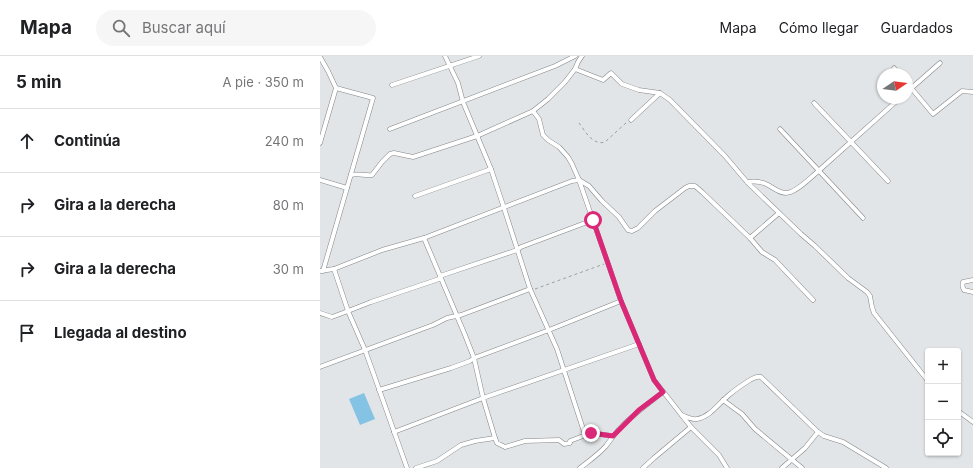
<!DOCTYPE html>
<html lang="es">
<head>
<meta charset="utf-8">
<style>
  :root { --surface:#fff; --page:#f6f6f6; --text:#202124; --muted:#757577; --line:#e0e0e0 }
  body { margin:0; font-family:Inter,sans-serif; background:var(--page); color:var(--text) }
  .controls { position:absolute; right:12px; bottom:12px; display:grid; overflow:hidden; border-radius:4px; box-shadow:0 1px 3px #0004 }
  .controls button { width:36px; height:36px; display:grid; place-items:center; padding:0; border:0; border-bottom:1px solid var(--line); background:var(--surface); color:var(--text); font:20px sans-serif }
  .compass { position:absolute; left:557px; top:12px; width:36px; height:36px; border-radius:50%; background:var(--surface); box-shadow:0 1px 3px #0004; rotate:77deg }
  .stop { position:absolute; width:12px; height:12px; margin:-9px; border:3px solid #db2777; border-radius:50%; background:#fff }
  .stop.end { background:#db2777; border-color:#fff; box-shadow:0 1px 4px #0008 }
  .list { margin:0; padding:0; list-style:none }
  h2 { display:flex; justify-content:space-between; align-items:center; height:52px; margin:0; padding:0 16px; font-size:17px }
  h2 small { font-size:13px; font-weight:400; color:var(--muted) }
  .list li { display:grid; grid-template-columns:26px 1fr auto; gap:12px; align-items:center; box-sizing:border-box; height:64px; padding:0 16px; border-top:1px solid var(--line) }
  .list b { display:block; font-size:15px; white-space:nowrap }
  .list em { font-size:13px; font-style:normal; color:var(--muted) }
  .icon { flex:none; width:22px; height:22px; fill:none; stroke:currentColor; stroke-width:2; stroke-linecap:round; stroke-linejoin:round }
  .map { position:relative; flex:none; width:653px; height:412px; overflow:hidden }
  header { display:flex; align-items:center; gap:24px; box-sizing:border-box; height:56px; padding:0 20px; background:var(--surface); border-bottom:1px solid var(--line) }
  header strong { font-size:19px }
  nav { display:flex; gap:22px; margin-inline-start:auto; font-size:14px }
  .search { width:280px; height:36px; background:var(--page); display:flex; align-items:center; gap:10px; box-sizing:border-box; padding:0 14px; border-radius:22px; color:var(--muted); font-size:15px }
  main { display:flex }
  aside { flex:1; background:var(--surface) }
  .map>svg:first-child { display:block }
  .green { fill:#84c3e4 }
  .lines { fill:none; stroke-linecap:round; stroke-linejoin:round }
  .street-casing { stroke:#838687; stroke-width:5 }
  .path { stroke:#9c9ea0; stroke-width:1; stroke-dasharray:3 3; stroke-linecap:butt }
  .street { stroke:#fff; stroke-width:4 }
  .route { stroke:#db2777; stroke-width:5 }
</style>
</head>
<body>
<header>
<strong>Mapa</strong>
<div class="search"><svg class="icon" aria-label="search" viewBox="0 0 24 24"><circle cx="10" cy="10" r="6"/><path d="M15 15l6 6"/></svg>Buscar aquí</div>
<nav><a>Mapa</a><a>Cómo llegar</a><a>Guardados</a></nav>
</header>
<main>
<aside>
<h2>5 min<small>A pie · 350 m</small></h2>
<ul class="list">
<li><svg class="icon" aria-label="ahead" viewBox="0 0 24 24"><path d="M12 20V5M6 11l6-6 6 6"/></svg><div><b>Continúa</b></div><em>240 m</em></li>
<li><svg class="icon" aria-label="right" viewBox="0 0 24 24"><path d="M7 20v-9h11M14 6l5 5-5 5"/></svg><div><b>Gira a la derecha</b></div><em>80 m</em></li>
<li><svg class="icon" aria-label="right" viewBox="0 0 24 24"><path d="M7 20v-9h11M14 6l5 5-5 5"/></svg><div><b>Gira a la derecha</b></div><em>30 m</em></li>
<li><svg class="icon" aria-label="arrive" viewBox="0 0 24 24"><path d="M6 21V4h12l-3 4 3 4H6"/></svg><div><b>Llegada al destino</b></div></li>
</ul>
</aside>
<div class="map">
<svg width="653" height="412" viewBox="0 0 653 412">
  <rect width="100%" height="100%" fill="#e2e5e7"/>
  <path class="green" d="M44 337 55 363 40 369 29 343Z"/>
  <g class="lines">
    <g class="street-casing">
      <g id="street">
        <path d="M125 0 138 27 143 46 171 113 184 152 210 233 237 293 265 379"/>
        <path d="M0 1 8 15 16 32 0 87"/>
        <path d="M574 12 579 18"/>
        <path d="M255 13 283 24 291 17 302 28 319 34 340 37 350 44 405 100 427 126 481 178 495 190 528 222 547 236 550 240 552 251 554 257 608 325"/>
        <path d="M587 27 613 58 642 35 653 36"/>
        <path d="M72 29 159 0"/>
        <path d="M587 36 620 7"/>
        <path d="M494 47 568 125"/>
        <path d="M213 55 219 63 223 79 228 84 239 91 248 101 252 108 259 124 301 245 334 324 371 371 399 399 407 412"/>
        <path d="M311 64 340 37"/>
        <path d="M70 73 235 10 255 0"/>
        <path d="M460 73 543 162"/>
        <path d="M31 119C38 117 45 120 52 119L62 106 70 98 74 97 93 101 157 80 213 55 228 43 245 26 255 13 258 6 262 0"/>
        <path d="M0 124 27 132"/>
        <path d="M427 126C434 125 440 125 446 128 453 131 458 137 466 137 475 137 488 124 495 118L580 42"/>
        <path d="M95 140 171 113"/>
        <path d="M104 182 145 279 154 302 163 342 175 382"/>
        <path d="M430 182 459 157"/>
        <path d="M0 215 14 213 62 194 104 182 252 125 259 124 269 130 282 145 299 161 308 174 312 175 318 172 335 155 365 132 369 130H375L382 136 430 182 442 196 455 204 493 244"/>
        <path d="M3 215 53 42 16 32"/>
        <path d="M653 224 643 226C642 229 642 231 644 234L653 236"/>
        <path d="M0 257 12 261 28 255 14 213"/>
        <path d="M0 311 113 269 127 262 141 259 210 233"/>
        <path d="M59 334 131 312 150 305 154 302 229 274 301 245"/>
        <path d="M403 344 422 358 435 373 482 412"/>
        <path d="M638 355 653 366"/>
        <path d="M362 359C367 361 371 364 377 363 390 361 399 347 409 339 416 333 422 329 430 324 434 322 436 320 441 321L498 376 504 380 523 386 566 412"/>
        <path d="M74 376 163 342 319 288"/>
        <path d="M87 412 54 319 45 294 28 255 51 246 119 223 120 220 197 194 201 191 273 164"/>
        <path d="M96 412 117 405 141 389 155 385 175 382 177 387 185 391 205 385 239 384 244 388 250 387V385L271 377 293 380"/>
        <path d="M260 412C269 405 279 398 286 390 291 383 296 376 302 370 314 358 329 347 343 336"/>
        <path d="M323 412 334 402 371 371"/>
        <path d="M462 412 485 392 498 376"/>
      </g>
    </g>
    <g class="path">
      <path d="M259 67C265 75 273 90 285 86L307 66"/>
      <path d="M215 233 284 208"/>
    </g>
    <use href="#street" class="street"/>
  </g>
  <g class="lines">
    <path class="route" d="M271 377 293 380 319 354 343 336 334 324 301 245 273 164"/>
  </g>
</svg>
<div class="controls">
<button>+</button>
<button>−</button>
<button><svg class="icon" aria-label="locate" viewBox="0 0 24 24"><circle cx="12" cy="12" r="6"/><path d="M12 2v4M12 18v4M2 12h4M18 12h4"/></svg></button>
</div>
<svg class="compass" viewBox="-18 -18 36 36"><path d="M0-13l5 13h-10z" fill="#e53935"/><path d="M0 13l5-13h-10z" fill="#757577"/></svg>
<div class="stop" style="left:273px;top:164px"></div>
<div class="stop end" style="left:271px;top:377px"></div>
</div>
</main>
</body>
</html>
